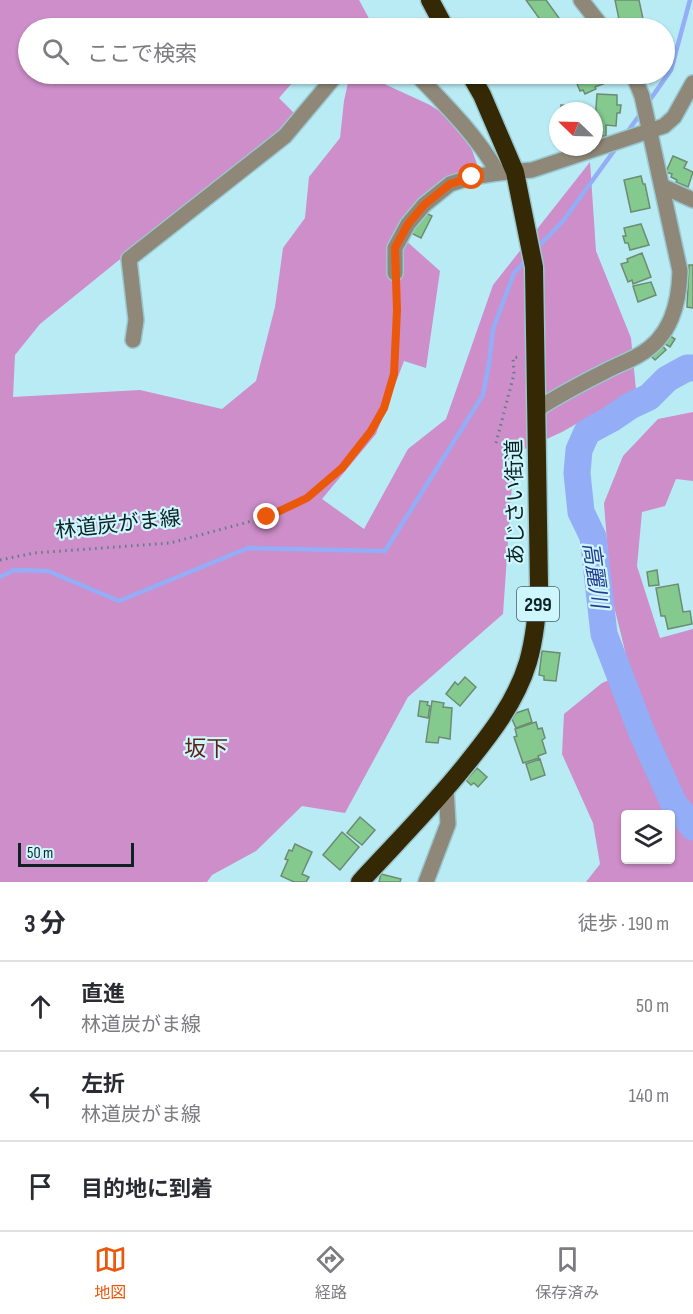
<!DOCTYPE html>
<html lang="ja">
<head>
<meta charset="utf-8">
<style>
  :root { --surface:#fff; --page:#f7f7f7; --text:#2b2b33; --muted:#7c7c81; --line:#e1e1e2; --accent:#ea580c }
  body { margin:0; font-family:"Sofia Sans Condensed","Noto Sans JP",sans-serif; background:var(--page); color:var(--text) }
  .controls { position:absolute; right:18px; bottom:18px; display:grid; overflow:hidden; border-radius:6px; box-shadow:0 2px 4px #0004 }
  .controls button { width:54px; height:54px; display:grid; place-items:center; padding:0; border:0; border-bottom:2px solid var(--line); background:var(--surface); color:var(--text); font:30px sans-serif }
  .compass { position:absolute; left:549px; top:102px; width:54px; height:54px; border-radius:50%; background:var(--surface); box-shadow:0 2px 4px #0004; rotate:293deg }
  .scale { position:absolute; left:18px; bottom:15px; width:116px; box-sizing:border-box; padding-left:6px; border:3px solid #0e2225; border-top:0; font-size:16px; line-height:21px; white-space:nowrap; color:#0e2225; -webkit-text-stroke:4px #cef7fd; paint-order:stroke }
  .stop { position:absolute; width:18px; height:18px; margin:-14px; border:4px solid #ea580c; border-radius:50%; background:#fff }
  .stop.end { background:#ea580c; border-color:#fff; box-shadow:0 2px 6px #0008 }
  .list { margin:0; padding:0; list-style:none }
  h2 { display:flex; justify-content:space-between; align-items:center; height:78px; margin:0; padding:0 24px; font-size:26px }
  h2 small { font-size:20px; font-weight:400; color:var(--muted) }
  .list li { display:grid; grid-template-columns:39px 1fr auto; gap:18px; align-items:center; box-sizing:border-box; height:90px; padding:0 24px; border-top:2px solid var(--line) }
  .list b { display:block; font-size:22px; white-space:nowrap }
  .list p { margin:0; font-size:20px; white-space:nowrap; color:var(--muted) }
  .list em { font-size:20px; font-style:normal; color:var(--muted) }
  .icon { flex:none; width:33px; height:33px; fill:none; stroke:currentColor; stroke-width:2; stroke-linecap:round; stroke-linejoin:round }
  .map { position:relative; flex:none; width:693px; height:882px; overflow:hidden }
  .search { position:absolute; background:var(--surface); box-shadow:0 2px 4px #0004; left:18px; right:18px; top:18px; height:66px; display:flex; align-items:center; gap:15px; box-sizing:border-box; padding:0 21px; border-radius:33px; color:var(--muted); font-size:22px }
  .sheet { height:348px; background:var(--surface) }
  nav { display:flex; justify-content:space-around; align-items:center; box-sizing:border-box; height:84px; border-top:2px solid var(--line); background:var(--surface); font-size:16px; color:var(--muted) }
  nav a { display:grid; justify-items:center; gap:3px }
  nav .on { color:var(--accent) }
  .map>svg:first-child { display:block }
  .forest { fill:#cd8ec9; fill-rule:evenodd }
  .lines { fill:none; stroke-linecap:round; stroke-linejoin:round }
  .stream { stroke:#93adf6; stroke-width:4.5 }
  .river { stroke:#93adf6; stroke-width:27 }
  .building { fill:#84ca8f; stroke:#6d8c71; stroke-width:1.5 }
  .minor-casing { stroke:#99c7cf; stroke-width:18 }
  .highway-casing { stroke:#99c7cf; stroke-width:21 }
  .path { stroke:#5c7f84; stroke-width:3; stroke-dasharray:1.5 4.5; stroke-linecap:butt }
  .minor { stroke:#8f8878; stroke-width:15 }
  .highway { stroke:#352905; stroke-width:18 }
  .route { stroke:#ea580c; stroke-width:8 }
  .labels { text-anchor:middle; stroke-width:4.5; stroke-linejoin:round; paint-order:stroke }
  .shield { fill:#cef7fd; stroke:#486266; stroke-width:1.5 }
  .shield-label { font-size:20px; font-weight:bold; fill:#0e2225 }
  .street-label { font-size:21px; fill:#0e2225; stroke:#cef7fd }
  .water-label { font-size:22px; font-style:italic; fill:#273c8f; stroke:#cef7fd }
  .neighbourhood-label { font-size:22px; fill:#621e17; stroke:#cef7fd }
</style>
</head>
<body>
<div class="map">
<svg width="693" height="882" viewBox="0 0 693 882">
  <rect width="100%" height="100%" fill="#b8ebf4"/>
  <g class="forest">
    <path d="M0 0H359L372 24 368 28H28V74H300L279 98 297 116 40 324 15 355 13 397 140 390 222 409 256 381 275 307 283 248 305 218 309 177 340 138 344 101 349 78 367 76 430 105 450 118 469 142 477 164 423 198 404 239 440 271 426 368 404 361 376 434 322 499 364 529 408 449 446 419 493 285 590 162 596 251 631 338 636 390 562 432 514 454 503 614 408 697 345 813 302 806 256 851 212 875 207 882H0Z"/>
    <path d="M693 412V481L676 479 665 506 642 512 637 566 660 638 693 629V882H586L600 864 593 823 562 754 564 714 602 683 630 671 611 594 604 503 623 456 658 419ZM670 814V860H626V814Z"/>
  </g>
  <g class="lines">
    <g class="stream">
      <path d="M647 104 671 70 690 0"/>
      <path d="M626 134 641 113"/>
      <path d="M536 249 563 221 616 148"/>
      <path d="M0 577 14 570 48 571 119 601 248 548 385 551 483 395 489 364 493 329 514 273 526 260"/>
    </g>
    <path class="river" d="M693 368H687L667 379 649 397 630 406 611 419 587 432 579 450 577 473 581 512 593 537 604 634 642 733 674 804 693 827"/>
  </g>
  <g class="building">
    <path d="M526 0H546L559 18 553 22 552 20 544 25Z"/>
    <path d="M615 0H639L643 19 620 24Z"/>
    <path d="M573 74H605L608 82 595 87 596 89 585 94 583 90 580 91Z"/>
    <path d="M597 94 617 95V105H621L620 113H617L616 126 606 125V136H594Z"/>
    <path d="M561 105 572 106V111H561Z"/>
    <path d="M673 156 687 162 684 168 693 172 688 187 676 182 677 180 671 177 672 174 666 172Z"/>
    <path d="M641 176 643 184H645L650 208 631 212 624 180Z"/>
    <path d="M422 211 432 216 421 238 411 233Z"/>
    <path d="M641 224 649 245 630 250 628 243H625L623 236H626L624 228Z"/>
    <path d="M642 253 651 277 633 284 632 280 628 282 621 264 628 262 627 259Z"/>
    <path d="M689 265H693V308L687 307Z"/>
    <path d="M651 282 656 295 638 302 633 286Z"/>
    <path d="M667 334 675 339 670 347 662 342Z"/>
    <path d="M660 343 666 350 655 360 649 354Z"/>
    <path d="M657 570 659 585 649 586 647 572Z"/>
    <path d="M678 584 683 612 690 611 692 624 668 629 665 616H661L656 588Z"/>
    <path d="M542 651 560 653 556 681 544 680V676L539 675Z"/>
    <path d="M465 677 476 687 460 706 446 694 455 682 458 685Z"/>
    <path d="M420 701 428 702 427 705 430 706 428 718 418 716Z"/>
    <path d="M432 701 444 703 443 707 452 708 450 739 439 737 438 743 426 742Z"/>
    <path d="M528 709 532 722 516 728 512 719 516 713Z"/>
    <path d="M536 722 538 729 542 728 545 738 542 740 546 753 538 756 539 758 523 763 514 737 517 736 515 729Z"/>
    <path d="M540 759 545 775 531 780 526 764Z"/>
    <path d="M477 768 487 777 478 787 474 783 471 785 466 780Z"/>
    <path d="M360 817 375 830 362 845 347 833Z"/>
    <path d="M342 832 359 847 340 870 323 855Z"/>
    <path d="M295 844 312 852 302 874 309 877 306 882H294L281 876 288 860 285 859 289 850 292 851Z"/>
    <path d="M381 874 401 879 400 882H379Z"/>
  </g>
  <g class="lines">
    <g class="minor-casing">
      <g id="minor">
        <path d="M581 0 603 28"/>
        <path d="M416 74C445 104 477 136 498 173"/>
        <path d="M662 186 693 200"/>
        <path d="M395 273V248L408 224 424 205 450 184 472 177 498 173 532 170 664 126 674 117 693 83"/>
        <path d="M133 340 136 320 129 259 285 136 337 74"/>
        <path d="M536 410C559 395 582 383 606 371 617 365 629 361 639 355 671 337 679 304 680 271L642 96 633 74"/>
        <path d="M426 882 448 824 446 789"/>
      </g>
    </g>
    <g class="highway-casing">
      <g id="highway">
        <path d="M430 0 445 28"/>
        <path d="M360 882C395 844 432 807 464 767 490 735 516 702 528 662 535 638 537 611 539 586L534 267 515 172 482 95 470 74"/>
      </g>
    </g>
    <g class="path">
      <path d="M496 443 514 374 513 358 519 357"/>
      <path d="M0 560 34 553 170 543 267 517 307 498 342 468 371 431 384 408 394 374 397 310 396 286"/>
    </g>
    <use href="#minor" class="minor"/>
    <use href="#highway" class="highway"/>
  </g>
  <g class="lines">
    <path class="route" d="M267 517 307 498 342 468 371 431 384 408 394 374 397 310 395 248 408 224 424 205 450 184 472 177"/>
  </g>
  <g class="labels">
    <rect class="shield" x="517" y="587" width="42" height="34" rx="4.5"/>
    <g class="shield-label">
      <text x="538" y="611">299</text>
    </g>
    <g class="street-label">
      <text transform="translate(515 502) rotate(-91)" y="7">あじさい街道</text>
      <text transform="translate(118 524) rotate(-6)" y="7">林道炭がま線</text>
    </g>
    <g class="water-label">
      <text transform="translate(596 575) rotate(82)" y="8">高麗川</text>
    </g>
    <g class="neighbourhood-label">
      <text x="206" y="756">坂下</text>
    </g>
  </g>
</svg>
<div class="controls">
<button><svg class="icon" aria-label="layers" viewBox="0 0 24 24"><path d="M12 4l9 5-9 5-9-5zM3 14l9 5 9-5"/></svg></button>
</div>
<svg class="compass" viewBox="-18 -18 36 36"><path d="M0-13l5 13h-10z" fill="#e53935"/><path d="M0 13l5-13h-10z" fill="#7c7c81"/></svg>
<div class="scale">50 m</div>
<div class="stop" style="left:472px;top:177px"></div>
<div class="stop end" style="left:267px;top:517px"></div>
<div class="search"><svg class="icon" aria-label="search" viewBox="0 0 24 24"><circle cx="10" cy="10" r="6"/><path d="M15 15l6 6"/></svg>ここで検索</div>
</div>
<section class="sheet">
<h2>3 分<small>徒歩 · 190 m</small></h2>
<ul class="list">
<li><svg class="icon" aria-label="ahead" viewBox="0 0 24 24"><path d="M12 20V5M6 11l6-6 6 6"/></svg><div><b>直進</b><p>林道炭がま線</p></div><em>50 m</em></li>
<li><svg class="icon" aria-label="left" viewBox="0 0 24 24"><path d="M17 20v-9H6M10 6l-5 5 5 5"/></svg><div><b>左折</b><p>林道炭がま線</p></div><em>140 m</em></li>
<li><svg class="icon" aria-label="arrive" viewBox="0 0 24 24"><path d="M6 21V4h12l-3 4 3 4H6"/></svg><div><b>目的地に到着</b></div></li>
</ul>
</section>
<nav>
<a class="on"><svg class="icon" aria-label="map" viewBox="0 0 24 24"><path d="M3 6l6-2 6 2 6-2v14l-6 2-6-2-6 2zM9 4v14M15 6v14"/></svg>地図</a>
<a><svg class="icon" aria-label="directions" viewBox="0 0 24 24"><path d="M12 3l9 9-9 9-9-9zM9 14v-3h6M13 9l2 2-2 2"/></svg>経路</a>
<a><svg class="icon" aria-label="saved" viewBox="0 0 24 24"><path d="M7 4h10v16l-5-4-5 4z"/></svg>保存済み</a>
</nav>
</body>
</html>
